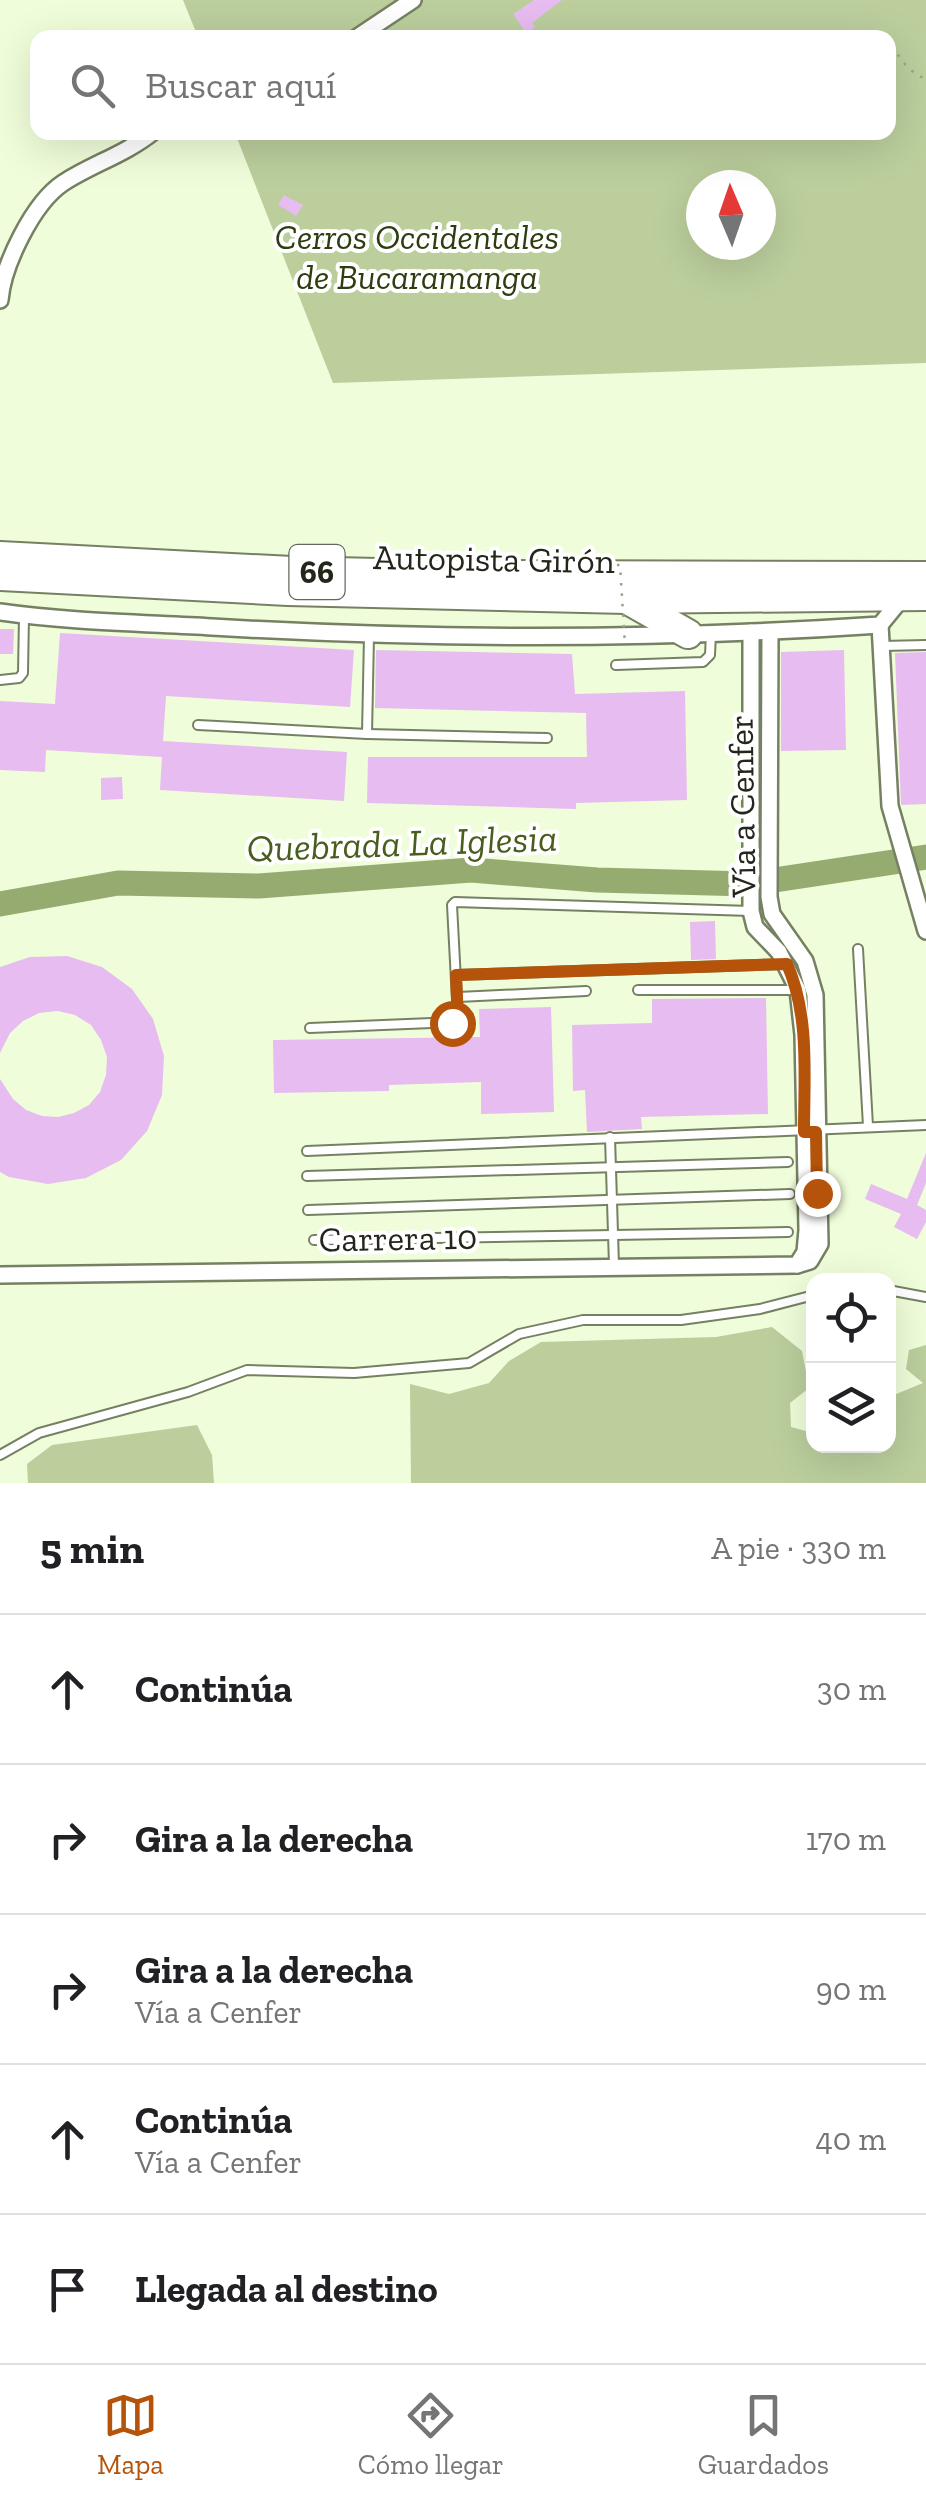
<!DOCTYPE html>
<html lang="es">
<head>
<meta charset="utf-8">
<style>
  :root { --surface:#fff; --page:#f2f2f2; --text:#202124; --muted:#757577; --line:#e0e0e0; --accent:#b45309 }
  body { margin:0; font-family:"Zilla Slab",serif; background:var(--page); color:var(--text) }
  .controls { position:absolute; right:30px; bottom:30px; display:grid; overflow:hidden; border-radius:20px; box-shadow:0 10px 40px #0002 }
  .controls button { width:90px; height:90px; display:grid; place-items:center; padding:0; border:0; border-bottom:2px solid var(--line); background:var(--surface); color:var(--text); font:50px sans-serif }
  .compass { position:absolute; left:686px; top:170px; width:90px; height:90px; border-radius:50%; background:var(--surface); box-shadow:0 10px 40px #0002; rotate:358deg }
  .stop { position:absolute; width:30px; height:30px; margin:-22px; border:8px solid #b45309; border-radius:50%; background:#fff }
  .stop.end { background:#b45309; border-color:#fff; box-shadow:0 2px 10px #0008 }
  .list { margin:0; padding:0; list-style:none }
  h2 { display:flex; justify-content:space-between; align-items:center; height:130px; margin:0; padding:0 40px; font-size:42px }
  h2 small { font-size:32px; font-weight:400; color:var(--muted) }
  .list li { display:grid; grid-template-columns:65px 1fr auto; gap:30px; align-items:center; box-sizing:border-box; height:150px; padding:0 40px; border-top:2px solid var(--line) }
  .list b { display:block; font-size:38px; white-space:nowrap }
  .list p { margin:0; font-size:32px; white-space:nowrap; color:var(--muted) }
  .list em { font-size:32px; font-style:normal; color:var(--muted) }
  .icon { flex:none; width:55px; height:55px; fill:none; stroke:currentColor; stroke-width:2; stroke-linecap:round; stroke-linejoin:round }
  .map { position:relative; flex:none; width:926px; height:1483px; overflow:hidden }
  .search { position:absolute; background:var(--surface); box-shadow:0 10px 40px #0002; left:30px; right:30px; top:30px; height:110px; display:flex; align-items:center; gap:25px; box-sizing:border-box; padding:0 35px; border-radius:20px; color:var(--muted); font-size:38px }
  .sheet { height:880px; background:var(--surface) }
  nav { display:flex; justify-content:space-around; align-items:center; box-sizing:border-box; height:140px; border-top:2px solid var(--line); background:var(--surface); font-size:28px; color:var(--muted) }
  nav a { display:grid; justify-items:center; gap:5px }
  nav .on { color:var(--accent) }
  .map>svg:first-child { display:block }
  .green { fill:#bbce9c; fill-rule:evenodd }
  .lines { fill:none; stroke-linecap:round; stroke-linejoin:round }
  .river { stroke:#96ab70; stroke-width:25 }
  .building { fill:#e7bcf0 }
  .service-casing { stroke:#758162; stroke-width:12 }
  .minor-casing { stroke:#758162; stroke-width:20 }
  .trunk-casing { stroke:#758162; stroke-width:32 }
  .path { stroke:#99a389; stroke-width:2.5; stroke-dasharray:2.5 8; stroke-linecap:butt }
  .service { stroke:#fff; stroke-width:8 }
  .minor { stroke:#fff; stroke-width:15 }
  .trunk { stroke:#fff; stroke-width:28 }
  .path-bridge { stroke:#99a389; stroke-width:2.5; stroke-dasharray:2.5 8; stroke-linecap:butt }
  .route { stroke:#b45309; stroke-width:12 }
  .labels { text-anchor:middle; stroke-width:8; stroke-linejoin:round; paint-order:stroke }
  .shield { fill:#fff; stroke:#64685f; stroke-width:2.5 }
  .shield-label { font-size:32px; font-weight:bold; fill:#22271a }
  .park-label { font-size:35px; font-style:italic; fill:#2e3c0f; stroke:#fff }
  .street-label { font-size:35px; fill:#22271a; stroke:#fff }
  .water-label { font-size:38px; font-style:italic; fill:#495d1d; stroke:#fff }
</style>
</head>
<body>
<div class="map">
<svg width="926" height="1483" viewBox="0 0 926 1483">
  <rect width="100%" height="100%" fill="#effdda"/>
  <g class="green">
    <path d="M183 0H926V363L333 383 235 133 888 132V38L198 37ZM701 185H761V245H701Z"/>
    <path d="M772 1327 802 1351 809 1388 790 1403 791 1427 813 1433 814 1446H888L889 1397 923 1383 906 1369 909 1350 926 1345V1483H411L410 1384 449 1394 489 1383 509 1361 541 1342 716 1337Z"/>
    <path d="M197 1425 212 1455 214 1483H28L27 1464 52 1445Z"/>
  </g>
  <g class="lines">
    <path class="river" d="M0 904 118 883 259 886 471 870 597 880 748 884 926 857"/>
  </g>
  <g class="building">
    <path d="M534 0H562L532 23 535 27 526 33 513 14Z"/>
    <path d="M284 195 303 205 296 216 278 205Z"/>
    <path d="M0 629H14L13 654H0Z"/>
    <path d="M60 633 354 650 350 707 166 696 163 741 347 752 344 801 160 790 162 757 46 750 45 772 0 770V701L55 704Z"/>
    <path d="M376 650 572 654 575 694 685 691 687 800 576 803V809L367 803 368 757H587L586 713 375 708Z"/>
    <path d="M844 650 846 750 781 751V652Z"/>
    <path d="M926 652V804L901 805 895 653Z"/>
    <path d="M122 777 123 799 101 800V778Z"/>
    <path d="M715 921 716 959 691 960 690 922Z"/>
    <path d="M67 956 102 967 132 989 153 1019 164 1056 162 1095 147 1131 121 1160 86 1178 48 1184 9 1177 0 1172V1079L13 1099 26 1110 42 1116 58 1117 74 1113 89 1105 100 1092 106 1075 107 1057 101 1040 91 1025 75 1015 58 1011 39 1013 23 1021 10 1033 0 1053V967L30 957Z"/>
    <path d="M766 998 768 1114 641 1117 642 1129 587 1132 585 1090 573 1091 572 1025 652 1023V999Z"/>
    <path d="M551 1007 554 1112 481 1114V1082L389 1085V1091L274 1093 273 1040 480 1037 479 1009Z"/>
    <path d="M926 1153V1183L917 1205 926 1210V1222L917 1239 894 1227 901 1214 865 1199 871 1184 907 1199Z"/>
  </g>
  <g class="lines">
    <g class="service-casing">
      <g id="service">
        <path d="M882 646 926 645"/>
        <path d="M616 665 703 662 710 655 711 633"/>
        <path d="M0 680 19 678 23 673 24 616"/>
        <path d="M198 725 367 734 369 636"/>
        <path d="M367 734 547 738"/>
        <path d="M858 949 868 1126"/>
        <path d="M456 975 787 964"/>
        <path d="M638 990H798"/>
        <path d="M458 997 586 991"/>
        <path d="M310 1028 456 1022 458 1019 452 905 455 902 751 911"/>
        <path d="M610 1137 614 1265"/>
        <path d="M307 1151 926 1125"/>
        <path d="M307 1176 788 1162"/>
        <path d="M308 1210 790 1194"/>
        <path d="M314 1240 788 1232"/>
        <path d="M888 1290 926 1297"/>
        <path d="M0 1455 39 1433 188 1392 247 1370 354 1373 469 1363 519 1334 583 1320H681L760 1309 814 1295"/>
      </g>
    </g>
    <g class="minor-casing">
      <g id="minor">
        <path d="M356 38 413 0"/>
        <path d="M0 300C3 265 33 203 63 183 92 164 124 155 153 132"/>
        <path d="M0 612C70 622 142 623 212 627 435 640 658 640 880 625L903 597"/>
        <path d="M880 625 890 806 926 931"/>
        <path d="M751 632V911L755 927 779 952 798 990 803 1035 807 1230 805 1252 797 1265"/>
        <path d="M0 1275 797 1265 810 1261 820 1244 815 995 805 961 772 914 769 897 770 632"/>
      </g>
    </g>
    <g class="trunk-casing">
      <g id="trunk">
        <path d="M0 556 292 571 463 575 926 576"/>
        <path d="M0 576 288 591 626 599 926 596"/>
        <path d="M628 600 688 634"/>
      </g>
    </g>
    <path class="path" d="M888 36C896 54 907 72 926 79"/>
    <use href="#service" class="service"/>
    <use href="#minor" class="minor"/>
    <use href="#trunk" class="trunk"/>
    <path class="path-bridge" d="M617 565H620L625 645"/>
  </g>
  <g class="lines">
    <path class="route" d="M452 1023 458 1019 456 975 787 964C810 1016 804 1077 804 1132H816L817 1193"/>
  </g>
  <g class="labels">
    <rect class="shield" x="289.5" y="545" width="55" height="54" rx="8"/>
    <g class="shield-label">
      <text x="317" y="583">66</text>
    </g>
    <g class="park-label">
      <text x="417" y="249">Cerros Occidentales<tspan x="417" dy="40">de Bucaramanga</tspan></text>
    </g>
    <g class="street-label">
      <text transform="translate(494 559) rotate(1)" y="12">Autopista Girón</text>
      <text transform="translate(742 806) rotate(-91)" y="12">Vía a Cenfer</text>
      <text transform="translate(398 1238) rotate(-1)" y="12">Carrera 10</text>
    </g>
    <g class="water-label">
      <text transform="translate(402 843) rotate(-2)" y="13">Quebrada La Iglesia</text>
    </g>
  </g>
</svg>
<div class="controls">
<button><svg class="icon" aria-label="locate" viewBox="0 0 24 24"><circle cx="12" cy="12" r="6"/><path d="M12 2v4M12 18v4M2 12h4M18 12h4"/></svg></button>
<button><svg class="icon" aria-label="layers" viewBox="0 0 24 24"><path d="M12 4l9 5-9 5-9-5zM3 14l9 5 9-5"/></svg></button>
</div>
<svg class="compass" viewBox="-18 -18 36 36"><path d="M0-13l5 13h-10z" fill="#e53935"/><path d="M0 13l5-13h-10z" fill="#757577"/></svg>
<div class="stop" style="left:452px;top:1023px"></div>
<div class="stop end" style="left:817px;top:1193px"></div>
<div class="search"><svg class="icon" aria-label="search" viewBox="0 0 24 24"><circle cx="10" cy="10" r="6"/><path d="M15 15l6 6"/></svg>Buscar aquí</div>
</div>
<section class="sheet">
<h2>5 min<small>A pie · 330 m</small></h2>
<ul class="list">
<li><svg class="icon" aria-label="ahead" viewBox="0 0 24 24"><path d="M12 20V5M6 11l6-6 6 6"/></svg><div><b>Continúa</b></div><em>30 m</em></li>
<li><svg class="icon" aria-label="right" viewBox="0 0 24 24"><path d="M7 20v-9h11M14 6l5 5-5 5"/></svg><div><b>Gira a la derecha</b></div><em>170 m</em></li>
<li><svg class="icon" aria-label="right" viewBox="0 0 24 24"><path d="M7 20v-9h11M14 6l5 5-5 5"/></svg><div><b>Gira a la derecha</b><p>Vía a Cenfer</p></div><em>90 m</em></li>
<li><svg class="icon" aria-label="ahead" viewBox="0 0 24 24"><path d="M12 20V5M6 11l6-6 6 6"/></svg><div><b>Continúa</b><p>Vía a Cenfer</p></div><em>40 m</em></li>
<li><svg class="icon" aria-label="arrive" viewBox="0 0 24 24"><path d="M6 21V4h12l-3 4 3 4H6"/></svg><div><b>Llegada al destino</b></div></li>
</ul>
</section>
<nav>
<a class="on"><svg class="icon" aria-label="map" viewBox="0 0 24 24"><path d="M3 6l6-2 6 2 6-2v14l-6 2-6-2-6 2zM9 4v14M15 6v14"/></svg>Mapa</a>
<a><svg class="icon" aria-label="directions" viewBox="0 0 24 24"><path d="M12 3l9 9-9 9-9-9zM9 14v-3h6M13 9l2 2-2 2"/></svg>Cómo llegar</a>
<a><svg class="icon" aria-label="saved" viewBox="0 0 24 24"><path d="M7 4h10v16l-5-4-5 4z"/></svg>Guardados</a>
</nav>
</body>
</html>
